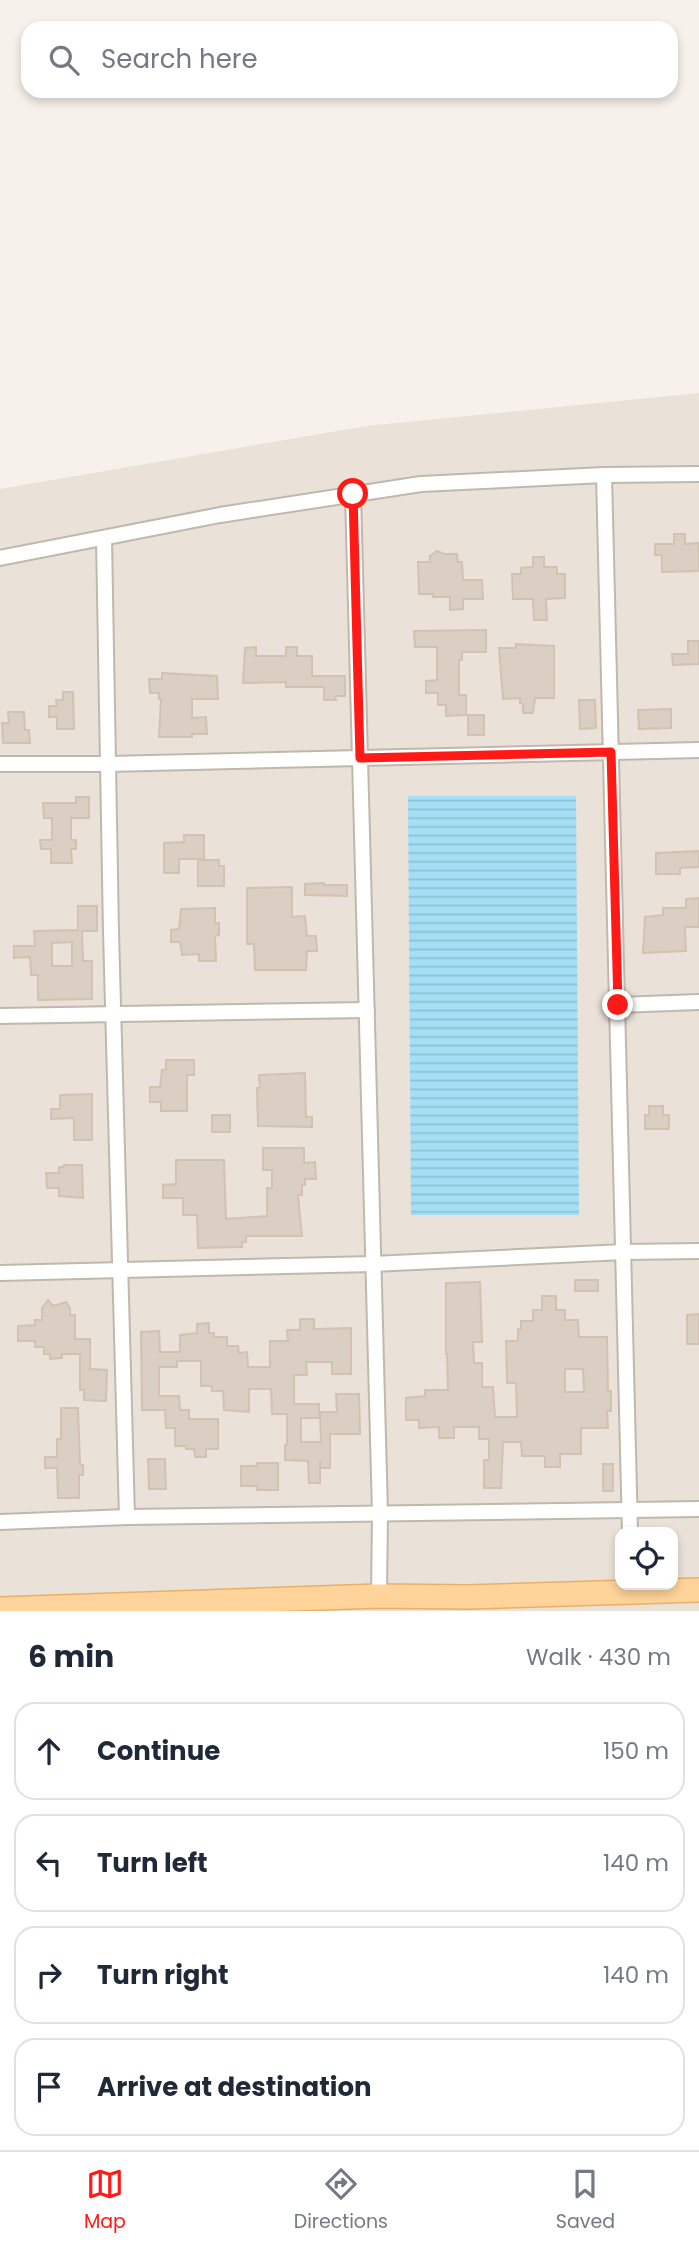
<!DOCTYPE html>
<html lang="en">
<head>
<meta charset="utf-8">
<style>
  :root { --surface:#fff; --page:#f2f2f3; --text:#1f2937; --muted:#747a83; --line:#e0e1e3; --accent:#ff1a18 }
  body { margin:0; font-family:Poppins,sans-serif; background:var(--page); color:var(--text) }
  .controls { position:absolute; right:21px; bottom:21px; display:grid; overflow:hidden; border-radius:14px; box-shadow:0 4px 10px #0003 }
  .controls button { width:63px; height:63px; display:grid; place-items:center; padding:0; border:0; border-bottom:2px solid var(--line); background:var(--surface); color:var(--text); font:35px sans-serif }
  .stop { position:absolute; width:21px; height:21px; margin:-16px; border:5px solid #ff1a18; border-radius:50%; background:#fff }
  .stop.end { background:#ff1a18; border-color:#fff; box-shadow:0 2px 7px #0008 }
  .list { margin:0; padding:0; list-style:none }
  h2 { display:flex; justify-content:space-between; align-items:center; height:91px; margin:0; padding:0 28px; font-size:30px }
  h2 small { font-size:23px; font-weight:400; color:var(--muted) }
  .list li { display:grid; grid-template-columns:46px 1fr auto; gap:21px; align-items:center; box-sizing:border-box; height:98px; margin:0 14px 14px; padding:0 14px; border:2px solid var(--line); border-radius:21px }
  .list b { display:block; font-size:26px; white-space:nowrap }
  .list em { font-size:23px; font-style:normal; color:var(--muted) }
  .icon { flex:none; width:38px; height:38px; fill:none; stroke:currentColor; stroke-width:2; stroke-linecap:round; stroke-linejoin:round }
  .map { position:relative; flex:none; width:699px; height:1611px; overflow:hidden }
  .search { position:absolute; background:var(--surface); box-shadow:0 4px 10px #0003; left:21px; right:21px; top:21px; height:77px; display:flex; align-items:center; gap:18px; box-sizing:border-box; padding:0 24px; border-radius:21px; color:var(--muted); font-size:26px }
  .sheet { height:539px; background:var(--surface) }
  nav { display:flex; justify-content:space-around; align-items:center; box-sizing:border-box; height:98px; border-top:2px solid var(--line); background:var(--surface); font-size:19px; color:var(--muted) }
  nav a { display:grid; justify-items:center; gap:4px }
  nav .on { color:var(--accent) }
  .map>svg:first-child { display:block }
  .residential { fill:#eae2d8; fill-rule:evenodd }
  .water { fill:url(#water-rules) }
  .building { fill:#dbcec2; stroke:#d3c1b1; stroke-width:2; fill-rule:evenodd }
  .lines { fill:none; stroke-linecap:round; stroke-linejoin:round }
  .street-casing { stroke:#c2b7ac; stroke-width:18 }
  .primary-casing { stroke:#ebaf63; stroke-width:26 }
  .street { stroke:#fff; stroke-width:14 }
  .primary { stroke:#ffd49a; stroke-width:23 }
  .route { stroke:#ff1a18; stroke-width:9 }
</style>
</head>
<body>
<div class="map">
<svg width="699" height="1611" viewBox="0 0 699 1611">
  <defs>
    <pattern id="water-rules" width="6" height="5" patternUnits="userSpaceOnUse" patternTransform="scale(1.75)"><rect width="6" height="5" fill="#a4dff5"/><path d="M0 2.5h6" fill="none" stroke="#8fc0d3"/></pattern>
  </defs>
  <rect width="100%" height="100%" fill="#f6f1ea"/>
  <path class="residential" d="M699 393V1611H0V489L366 426ZM620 1532H673V1585H620Z"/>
  <path class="water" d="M408 796H576L579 1215H411Z"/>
  <g class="building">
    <path d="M674 534H685V544L699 543V571L662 572V555H655V544H674Z"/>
    <path d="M437 551 444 554H457L458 562H462L463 580H482L483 599H463V609L450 610V597H433V594H419L418 562H430V556Z"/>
    <path d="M533 557H544V567H557V574H565V598L546 599 547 620H534L533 599H513L512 574H521V568L533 567Z"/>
    <path d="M486 630V652H462V660H459V695H466V715L446 716V705H438V693H426V681L437 680V647H415L414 631Z"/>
    <path d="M688 641H699V664L673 665 672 654H688Z"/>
    <path d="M516 644 554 646V698H535L533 713H523V704L520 703V698L503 699 499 648H516Z"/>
    <path d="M256 647V656H286V647H297V656H312V676H345V696H335L336 700H324V687H286V682L243 683 245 648Z"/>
    <path d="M162 673 217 676 218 699H192V718L206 717 207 734H192V737H159L161 699H159V693H150L149 679H162Z"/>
    <path d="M63 692H73L74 729H57V717H49V706H57L56 700H63Z"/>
    <path d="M579 700H595L596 728 580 729Z"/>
    <path d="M671 709V728L639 729 638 710Z"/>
    <path d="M8 712H24L25 730H29L30 743H3L2 723H9Z"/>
    <rect x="468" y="715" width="16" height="20"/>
    <path d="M76 797H89V818H71V840H76V849H71L72 863H51V849H41L40 840H52V818H44L43 803H76Z"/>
    <path d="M184 835H204V859H179V873H164V843L184 842Z"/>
    <path d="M699 851V867L680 868V874H656V853Z"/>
    <path d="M198 860H219V866H224V886H198Z"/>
    <path d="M324 883V885H347V896L305 895V884Z"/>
    <path d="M292 887V917L305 916 307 936H316L317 951H307L306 970H255L254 944H247V888Z"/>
    <path d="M699 898V927H685L686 951 643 953 645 917 663 915V908H686V899Z"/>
    <path d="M78 906H97V931H82L83 961H92V999L38 1000V975H31L30 957 14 958V946H35L34 931 78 930ZM72 942V966H52V943Z"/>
    <path d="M215 908V923H219V935L215 936 216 961H199V954L182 955 180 942H171V930L179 929 181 909Z"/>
    <path d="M166 1060H194V1075H187V1111H161V1102H150V1087H160L162 1070H166Z"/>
    <path d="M305 1073 306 1117H312V1127L258 1126 257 1088H260L259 1075Z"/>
    <path d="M92 1094V1140H74V1118L51 1119V1109H60V1095Z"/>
    <path d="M649 1106H663V1115H669V1129H645V1115H649Z"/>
    <rect x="212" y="1115" width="18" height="17"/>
    <path d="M263 1148H304V1163L315 1162 316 1179H305V1185H302V1195H298L302 1236H246V1242H242V1247L198 1248 197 1215H183V1198H163V1185L176 1184V1160H224L226 1219 267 1216V1188H272V1170H263Z"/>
    <path d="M64 1165H82L83 1198 59 1196V1188H47L46 1173H59V1167H64Z"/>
    <rect x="575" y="1280" width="23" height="11"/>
    <path d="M480 1282 482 1342H473L474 1363H482V1387H493L495 1417H517L516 1383H507L506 1341H518V1329H521V1321H533V1310H542V1296H556V1310H565V1320H578L579 1337H607L608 1391H611V1411H607L608 1428H581V1454H560V1467H545V1456H522L521 1442H503L501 1488H484V1460H489V1439H479V1427H454V1438H439V1427L419 1428V1420H406V1398L425 1396V1390H448L447 1354H446V1283ZM565 1369H583L584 1392H565Z"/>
    <path d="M48 1300 53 1306 66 1302 70 1308V1315H75V1339H90V1369L107 1370 106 1401 84 1400V1390H80V1354H62V1358L50 1359V1354H44V1347H35V1341H18V1326L35 1325V1320H42V1308Z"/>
    <path d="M699 1314V1344H687V1315Z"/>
    <path d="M300 1319H314V1329L351 1328V1374H332V1362H306L307 1375H294V1404H319V1418H301V1442H321L320 1412H337L336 1394H359L360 1434H330V1468H321L320 1461V1483H309L308 1461 285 1460V1445H287V1414H272L271 1389H249V1412L224 1410 223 1391H212V1386H201V1361H177V1367H159V1396H179L180 1410H189V1419H218V1449H206V1457H195L194 1449H186V1446H175V1428H166L165 1410H142L141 1332 159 1331 160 1352H180V1335L197 1333V1324L209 1323V1333H214V1337H227V1346H238L239 1353 247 1352 248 1367H270V1341H288L287 1330H300Z"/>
    <path d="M61 1408H78L80 1465H83V1475H79V1498H58L57 1468H45V1457H57V1439H61Z"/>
    <path d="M148 1459H165L166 1489H149Z"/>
    <path d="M257 1463H278V1490H257V1486H241V1466H257Z"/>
    <rect x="603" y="1464" width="10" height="27"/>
  </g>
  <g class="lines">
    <g class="street-casing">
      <g id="street">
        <path d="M604 475 630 1532"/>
        <path d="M353 494 380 1514 379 1596"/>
        <path d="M104 538 111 932 127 1517"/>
        <path d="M0 558 220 515 421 484 604 475 699 474"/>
        <path d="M0 764H108L699 750"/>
        <path d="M618 1005 699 1002"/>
        <path d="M0 1016 367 1010"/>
        <path d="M0 1273 373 1264 624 1252 699 1251"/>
        <path d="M0 1522 127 1517 699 1509"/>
      </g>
    </g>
    <g class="primary-casing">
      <path id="primary" d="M0 1609 379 1596 468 1597 699 1590"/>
    </g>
    <use href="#street" class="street"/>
    <use href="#primary" class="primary"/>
  </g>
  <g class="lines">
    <path class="route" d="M353 494 360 758 611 752 618 1005"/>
  </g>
</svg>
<div class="controls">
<button><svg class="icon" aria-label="locate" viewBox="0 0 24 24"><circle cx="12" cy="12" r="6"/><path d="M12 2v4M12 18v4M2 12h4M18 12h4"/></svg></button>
</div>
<div class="stop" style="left:353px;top:494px"></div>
<div class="stop end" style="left:618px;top:1005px"></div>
<div class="search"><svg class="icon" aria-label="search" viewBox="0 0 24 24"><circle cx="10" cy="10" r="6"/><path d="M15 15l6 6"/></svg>Search here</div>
</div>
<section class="sheet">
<h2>6 min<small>Walk · 430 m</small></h2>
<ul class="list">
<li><svg class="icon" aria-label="ahead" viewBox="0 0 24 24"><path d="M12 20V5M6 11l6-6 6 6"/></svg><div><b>Continue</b></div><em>150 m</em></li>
<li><svg class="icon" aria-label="left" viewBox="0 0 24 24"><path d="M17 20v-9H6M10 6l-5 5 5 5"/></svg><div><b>Turn left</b></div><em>140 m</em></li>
<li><svg class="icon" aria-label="right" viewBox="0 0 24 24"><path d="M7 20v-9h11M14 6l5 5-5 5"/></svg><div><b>Turn right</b></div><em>140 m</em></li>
<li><svg class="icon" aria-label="arrive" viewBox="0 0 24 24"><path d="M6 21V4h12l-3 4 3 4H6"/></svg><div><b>Arrive at destination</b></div></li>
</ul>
</section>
<nav>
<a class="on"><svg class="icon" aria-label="map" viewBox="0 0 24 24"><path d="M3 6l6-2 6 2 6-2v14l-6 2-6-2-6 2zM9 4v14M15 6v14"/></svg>Map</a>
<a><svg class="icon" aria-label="directions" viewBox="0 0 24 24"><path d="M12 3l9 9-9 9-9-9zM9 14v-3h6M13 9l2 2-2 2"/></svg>Directions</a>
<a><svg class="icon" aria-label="saved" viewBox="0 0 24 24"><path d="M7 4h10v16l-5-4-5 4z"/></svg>Saved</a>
</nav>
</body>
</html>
